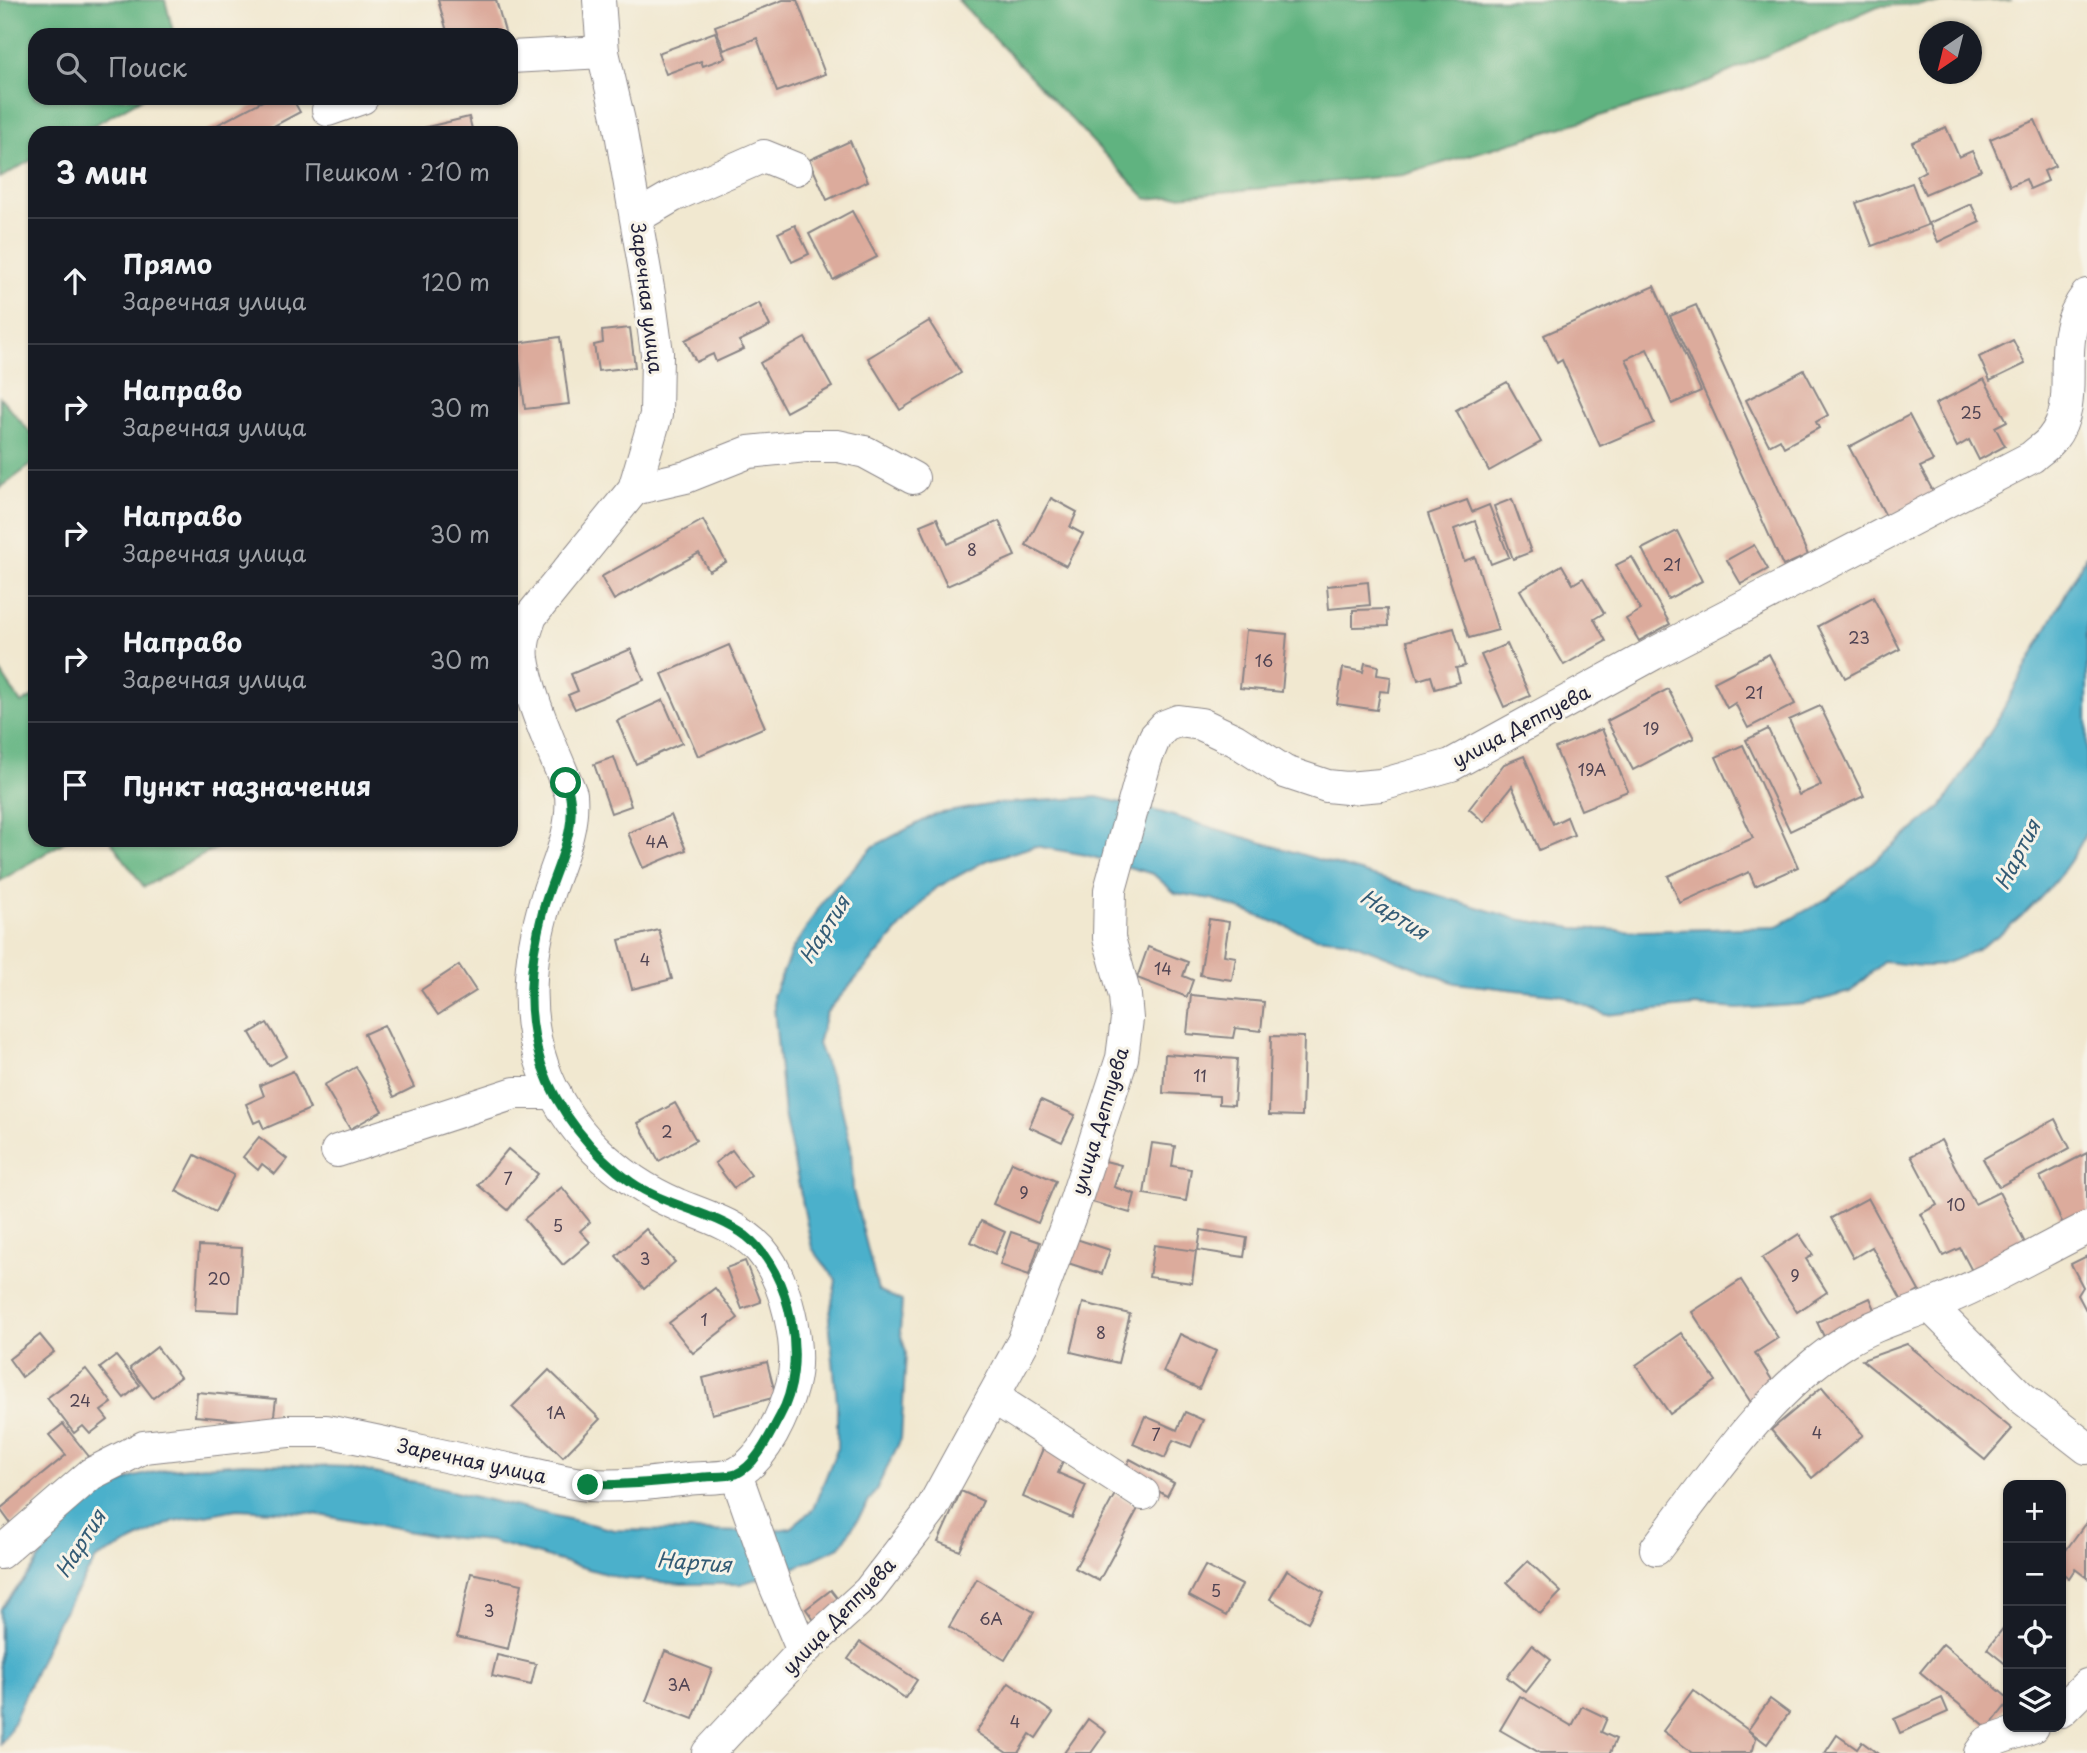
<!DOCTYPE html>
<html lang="ru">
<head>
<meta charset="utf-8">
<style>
  :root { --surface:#171b24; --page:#20242c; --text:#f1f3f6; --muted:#9ea1a6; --line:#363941 }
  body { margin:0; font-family:"Playpen Sans",sans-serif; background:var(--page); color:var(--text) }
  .controls { position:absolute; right:21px; bottom:21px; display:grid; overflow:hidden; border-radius:14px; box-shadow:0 2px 5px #0004 }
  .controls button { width:63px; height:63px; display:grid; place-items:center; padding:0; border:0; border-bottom:2px solid var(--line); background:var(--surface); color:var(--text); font:35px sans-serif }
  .compass { position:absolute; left:1919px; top:21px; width:63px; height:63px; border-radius:50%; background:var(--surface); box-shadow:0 2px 5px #0004; rotate:215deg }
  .stop { position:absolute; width:21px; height:21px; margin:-16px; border:5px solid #0b8043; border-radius:50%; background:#fff }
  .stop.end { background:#0b8043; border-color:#fff; box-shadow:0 2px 7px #0008 }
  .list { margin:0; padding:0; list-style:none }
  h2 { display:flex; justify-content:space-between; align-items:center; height:91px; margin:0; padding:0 28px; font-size:30px }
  h2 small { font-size:23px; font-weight:400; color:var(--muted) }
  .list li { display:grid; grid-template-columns:46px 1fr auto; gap:21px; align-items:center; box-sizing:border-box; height:126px; padding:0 28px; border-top:2px solid var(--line) }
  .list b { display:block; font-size:26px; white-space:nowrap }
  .list p { margin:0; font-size:23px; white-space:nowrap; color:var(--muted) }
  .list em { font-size:23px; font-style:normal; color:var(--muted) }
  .icon { flex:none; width:38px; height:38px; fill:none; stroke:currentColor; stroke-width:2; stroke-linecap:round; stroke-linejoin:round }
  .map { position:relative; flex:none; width:2087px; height:1753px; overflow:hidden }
  .search { position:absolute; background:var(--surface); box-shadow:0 2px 5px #0004; left:28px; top:28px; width:490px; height:77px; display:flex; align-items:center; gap:18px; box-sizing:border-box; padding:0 24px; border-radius:21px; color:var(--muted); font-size:26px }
  .panel { position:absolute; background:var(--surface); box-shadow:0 2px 5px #0004; left:28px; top:126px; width:490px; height:721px; border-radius:21px }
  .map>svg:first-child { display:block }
  .forest { fill:#61b380; stroke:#426a5e; stroke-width:2 }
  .water { fill:#4cb0cb; stroke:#376983; stroke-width:2 }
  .building { fill:#dcab9c }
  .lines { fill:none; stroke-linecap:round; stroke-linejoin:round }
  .minor-casing { stroke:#8a8586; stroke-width:34 }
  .minor { stroke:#fff; stroke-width:32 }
  .route { stroke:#0b8043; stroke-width:9 }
  .labels { text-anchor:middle; stroke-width:6; stroke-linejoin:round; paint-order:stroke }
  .number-label { font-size:16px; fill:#504453 }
  .street-label { font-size:19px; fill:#22223b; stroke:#f7f3e8 }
  .water-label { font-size:21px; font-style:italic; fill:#335b75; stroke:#f7f3e8 }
</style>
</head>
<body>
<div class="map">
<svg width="2087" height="1753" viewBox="0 0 2087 1753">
  <rect width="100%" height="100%" fill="#f7f3e8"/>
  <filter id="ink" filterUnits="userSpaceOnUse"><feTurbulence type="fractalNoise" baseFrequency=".0143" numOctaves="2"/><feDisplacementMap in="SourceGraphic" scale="14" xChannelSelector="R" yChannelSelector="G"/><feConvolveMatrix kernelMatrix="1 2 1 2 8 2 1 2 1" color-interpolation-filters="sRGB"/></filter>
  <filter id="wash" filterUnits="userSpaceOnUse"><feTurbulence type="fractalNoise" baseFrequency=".00686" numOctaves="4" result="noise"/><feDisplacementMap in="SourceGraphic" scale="28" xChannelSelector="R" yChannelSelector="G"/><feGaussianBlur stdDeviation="1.57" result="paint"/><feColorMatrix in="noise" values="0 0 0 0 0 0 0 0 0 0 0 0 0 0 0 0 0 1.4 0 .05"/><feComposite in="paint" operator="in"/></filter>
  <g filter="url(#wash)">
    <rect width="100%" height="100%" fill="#f1e8d0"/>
    <g class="forest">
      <path d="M0 0H165L174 35H35V98H142L80 133H35V158L0 178Z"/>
      <path d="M958 0H2012L1878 6 1693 88 1403 175 1147 199Z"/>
      <path d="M0 397 35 438V462L0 488Z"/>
      <path d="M0 671 21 703 35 696V840H67L0 881Z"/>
      <path d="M110 840H231L144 887Z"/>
    </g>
    <path class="water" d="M2087 554V831C2063 884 1999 947 1943 964 1926 969 1901 963 1883 962L1850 992 1805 1004 1738 1009 1696 1006 1606 1015 1561 995 1455 983 1345 940 1315 937 1212 899 1175 893 1153 874 1086 855 1035 846 985 861 934 889 826 1013 818 1044 840 1101 851 1148 853 1191 878 1290 902 1301 900 1332 906 1352 901 1439 875 1492 840 1547 796 1567 740 1584H682L620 1578 490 1541 433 1536 309 1513 237 1509 174 1521 96 1559 55 1626 9 1732 0 1744V1609L32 1570 61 1526 103 1493 134 1477 169 1469 243 1463 349 1467 615 1530 762 1532 790 1528 813 1509 837 1449V1402L829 1319 836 1280 812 1248 784 1114 773 996 792 950 826 897 874 846 936 814 994 804 1097 797 1160 812 1517 919 1574 928 1641 931 1776 927 1830 897 1942 806 1993 728Z"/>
    <g id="blocks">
      <g class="building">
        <path d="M438 0H496L506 35H448Z"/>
        <path d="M783 0H797L825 74 777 92 757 38 724 50 715 26Z"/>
        <path d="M715 32 725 58 703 66 701 61 666 74 658 53Z"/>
        <path d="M268 98H292L300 112 261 133H202Z"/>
        <path d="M469 117 473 133H424L423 128Z"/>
        <path d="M2035 120 2055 166 2044 171 2048 181 2030 189 2026 179 2010 186 1990 139Z"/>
        <path d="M1946 127 1959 157 1972 151 1981 170 1925 194 1916 176 1925 171 1912 142Z"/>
        <path d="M850 141 868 181 827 200 809 160Z"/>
        <path d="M1912 183 1928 225 1872 246 1856 203Z"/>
        <path d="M1971 204 1980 222 1938 242 1929 223Z"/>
        <path d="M852 211 877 257 833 280 809 234Z"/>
        <path d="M795 225 809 254 792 262 778 233Z"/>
        <path d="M1654 286 1701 391 1672 404 1647 349 1626 359 1654 423 1600 446 1562 360 1557 363 1544 335Z"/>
        <path d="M759 303 770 326 739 341 744 349 716 362 713 354 696 362 685 340Z"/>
        <path d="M1696 305 1808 555 1783 566 1670 316Z"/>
        <path d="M929 321 961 373 900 410 868 358Z"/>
        <path d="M630 328 635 367 598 371 594 345 603 343 602 331Z"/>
        <path d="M560 337 569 404 525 409 517 343Z"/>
        <path d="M805 338 832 387 786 412 760 363Z"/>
        <path d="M2013 340 2025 364 1990 381 1979 357Z"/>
        <path d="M1804 370 1828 415 1816 422 1819 428 1784 447 1780 439 1769 445 1746 400Z"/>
        <path d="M1984 379 2007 421 1995 427 2005 446 1979 460 1969 440 1957 447 1935 404Z"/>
        <path d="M1507 382 1541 442 1489 471 1456 410Z"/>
        <path d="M1909 415 1933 461 1920 467 1934 493 1887 518 1849 447Z"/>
        <path d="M1051 498 1077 512 1070 527 1083 534 1066 566 1026 545Z"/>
        <path d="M1512 499 1531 552 1513 559 1494 506Z"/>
        <path d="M1467 500 1472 512 1489 505 1509 557 1491 564 1475 521 1454 529 1464 561 1475 557 1498 630 1469 638 1428 514Z"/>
        <path d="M937 518 948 544 999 521 1015 556 947 586 920 525Z"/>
        <path d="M703 520 726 562 709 571 699 553 614 600 601 577Z"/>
        <path d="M1677 531 1702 581 1668 599 1642 549Z"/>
        <path d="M1754 545 1768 569 1741 584 1727 560Z"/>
        <path d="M1632 557 1670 624 1639 641 1626 619 1641 610 1616 565Z"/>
        <path d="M1562 565 1573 584 1583 578 1604 613 1594 619 1606 641 1564 665 1520 590Z"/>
        <path d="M1368 582 1370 605 1329 609 1327 586Z"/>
        <path d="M1873 597 1900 649 1845 678 1818 626Z"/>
        <path d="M1387 609 1388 626 1353 627V610Z"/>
        <path d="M1454 628 1465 666 1456 668 1460 682 1435 689 1431 676 1418 680 1407 641Z"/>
        <path d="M1246 630 1287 634 1282 692 1240 688Z"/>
        <path d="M1507 644 1530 696 1504 707 1481 655Z"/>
        <path d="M729 645 765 727 698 756 662 674Z"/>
        <path d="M631 649 644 680 575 709 568 695 578 691 571 674Z"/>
        <path d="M1769 654 1795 704 1748 728 1735 703 1727 708 1714 682Z"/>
        <path d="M1365 663 1378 666 1377 675 1391 677 1389 692 1380 691 1377 710 1337 704 1343 668 1363 672Z"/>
        <path d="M1668 689 1694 738 1633 770 1607 721Z"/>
        <path d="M663 700 682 743 636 764 617 721Z"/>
        <path d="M1820 706 1864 796 1790 831 1746 740 1768 729 1799 795 1821 785 1789 720Z"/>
        <path d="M1602 729 1628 791 1581 810 1555 748Z"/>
        <path d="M1743 745 1798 867 1755 886 1749 872 1680 903 1668 876 1753 838 1716 757Z"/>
        <path d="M1524 756 1553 824 1567 817 1574 835 1539 850 1512 786 1484 822 1469 809 1504 764Z"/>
        <path d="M614 757 631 806 611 813 594 764Z"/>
        <path d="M671 815 686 850 643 868 628 833Z"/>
        <path d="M1209 919 1229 922 1224 955 1236 957 1232 980 1200 975Z"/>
        <path d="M659 930 672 979 632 989 619 940Z"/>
        <path d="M1148 947 1188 962 1183 976 1193 980 1187 997 1137 978Z"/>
        <path d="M459 965 476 991 438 1015 421 990Z"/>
        <path d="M1191 995 1264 1002 1261 1031 1235 1028 1233 1038 1187 1034Z"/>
        <path d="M267 1023 287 1056 269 1066 250 1033Z"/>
        <path d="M384 1025 414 1087 394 1097 364 1034Z"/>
        <path d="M1271 1036 1304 1037 1302 1116 1269 1115Z"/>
        <path d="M1165 1054 1237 1059 1234 1105 1219 1104V1096L1163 1093Z"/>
        <path d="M356 1067 382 1111 350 1129 324 1085Z"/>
        <path d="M293 1071 310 1109 264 1129 260 1120 254 1123 246 1104 264 1096 260 1085Z"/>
        <path d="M1041 1100 1075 1115 1062 1142 1029 1127Z"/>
        <path d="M675 1103 696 1140 659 1161 638 1123Z"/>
        <path d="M2055 1119 2070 1148 1999 1187 1983 1159Z"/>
        <path d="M259 1137 287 1159 275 1174 262 1164 258 1170 243 1157Z"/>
        <path d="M1941 1140 1975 1204 1999 1192 2025 1243 1972 1271 1960 1248 1943 1256 1921 1214 1937 1205 1911 1156Z"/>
        <path d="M1152 1143 1175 1146 1172 1166 1191 1169 1186 1201 1144 1194Z"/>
        <path d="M508 1149 538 1174 508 1210 478 1185Z"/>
        <path d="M732 1150 751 1175 734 1188 715 1163Z"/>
        <path d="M2087 1153V1217L2065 1228 2040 1177Z"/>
        <path d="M195 1155 234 1175 215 1212 176 1191Z"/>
        <path d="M1101 1160 1121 1165 1114 1187 1135 1194 1130 1213 1089 1201Z"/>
        <path d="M1012 1162 1056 1181 1038 1223 993 1204Z"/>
        <path d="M562 1187 590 1222 580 1231 590 1242 563 1265 524 1219Z"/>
        <path d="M1868 1198 1919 1291 1902 1301 1872 1247 1853 1258 1831 1218Z"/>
        <path d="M981 1221 1005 1232 995 1254 971 1242Z"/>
        <path d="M646 1229 675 1262 644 1289 616 1256Z"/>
        <path d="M1201 1230 1247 1238 1244 1257 1198 1250Z"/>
        <path d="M1011 1232 1040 1242 1029 1275 1000 1265Z"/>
        <path d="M1799 1234 1813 1255 1806 1259 1827 1292 1797 1312 1762 1258Z"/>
        <path d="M1076 1239 1110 1250 1102 1274 1068 1263Z"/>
        <path d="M1154 1245 1196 1251 1192 1283 1149 1277Z"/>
        <path d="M199 1246 242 1248 239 1312 195 1310Z"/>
        <path d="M2087 1256V1312L2078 1295 2083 1287 2071 1264Z"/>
        <path d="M745 1261 761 1302 742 1309 726 1268Z"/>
        <path d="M1741 1280 1778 1338 1755 1353 1777 1388 1752 1404 1692 1312Z"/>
        <path d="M715 1288 738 1318 693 1353 669 1323Z"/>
        <path d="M1870 1298 1879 1318 1826 1341 1817 1322Z"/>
        <path d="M1083 1303 1130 1314 1118 1363 1071 1352Z"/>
        <path d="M1682 1333 1716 1381 1670 1414 1636 1365Z"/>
        <path d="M1180 1334 1216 1351 1199 1389 1163 1372Z"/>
        <path d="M40 1335 54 1352 22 1377 9 1359Z"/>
        <path d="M1907 1344 2012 1429 1985 1460 1862 1360Z"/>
        <path d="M157 1347 180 1377 153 1398 130 1368Z"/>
        <path d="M116 1356 140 1385 124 1398 100 1368Z"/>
        <path d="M767 1362 776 1397 712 1414 703 1378Z"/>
        <path d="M86 1369 112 1403 101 1411 108 1420 90 1434 83 1426 74 1433 47 1398Z"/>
        <path d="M549 1370 600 1419 563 1457 512 1407Z"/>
        <path d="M1822 1387 1863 1435 1812 1478 1771 1430Z"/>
        <path d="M197 1392 276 1399 273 1423 195 1416Z"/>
        <path d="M1185 1412 1203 1420 1191 1447 1173 1440 1165 1458 1133 1444 1145 1416 1177 1430Z"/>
        <path d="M63 1424 91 1459 11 1524 0 1509 66 1455 49 1435Z"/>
        <path d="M1044 1446 1066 1455 1058 1473 1086 1485 1072 1518 1023 1497Z"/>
        <path d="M1130 1459 1174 1483 1167 1496 1124 1471Z"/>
        <path d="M961 1491 983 1501 960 1551 938 1542Z"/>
        <path d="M1115 1494 1139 1507 1099 1581 1075 1568Z"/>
        <path d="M2087 1521V1578L2075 1569 2069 1578 2061 1572V1557Z"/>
        <path d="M1528 1561 1561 1592 1540 1614 1507 1582Z"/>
        <path d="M1205 1566 1242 1585 1226 1616 1189 1596Z"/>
        <path d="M1287 1570 1324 1592 1308 1622 1270 1599Z"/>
        <path d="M471 1573 522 1584 508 1649 457 1637Z"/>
        <path d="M977 1579 1034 1612 1005 1660 949 1627Z"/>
        <path d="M831 1590 844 1607 818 1626 806 1609Z"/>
        <path d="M2008 1622V1666L1987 1649Z"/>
        <path d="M860 1642 917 1680 905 1698 848 1659Z"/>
        <path d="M1943 1644 2008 1698V1703L1988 1728 1920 1672Z"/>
        <path d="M1532 1645 1551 1660 1526 1692 1507 1677Z"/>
        <path d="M665 1651 712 1669 693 1719 646 1701Z"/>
        <path d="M497 1655 536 1664 531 1685 492 1676Z"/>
        <path d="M1009 1683 1053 1713 1036 1738 1030 1734 1018 1753H1007L976 1732Z"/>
        <path d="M1693 1690 1748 1730 1756 1738 1753 1750 1750 1753H1693L1663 1731Z"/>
        <path d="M1520 1696 1572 1726 1582 1706 1607 1718 1601 1732 1616 1739 1610 1753H1540L1500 1730Z"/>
        <path d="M1942 1698 1948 1712 1900 1733 1894 1719Z"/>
        <path d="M1770 1699 1789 1713 1767 1744 1748 1730Z"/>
        <path d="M1088 1719 1106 1732 1091 1753H1064Z"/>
        <path d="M1837 1735 1857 1749 1862 1742 1877 1753H1825Z"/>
      </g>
    </g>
  </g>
  <g filter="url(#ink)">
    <use href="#blocks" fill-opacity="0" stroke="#8a8586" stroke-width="2"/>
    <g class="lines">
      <g class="minor-casing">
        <g id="minor">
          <path d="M511 57 603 52"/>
          <path d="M328 110 362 98"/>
          <path d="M637 217 673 196 764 156 796 169"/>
          <path d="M634 489 686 477 749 452 806 446H838L865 452 913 478"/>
          <path d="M337 1151 515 1093H555"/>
          <path d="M1930 1306 2021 1397 2087 1448"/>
          <path d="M993 1397 1143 1494"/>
          <path d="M736 1474 775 1585 803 1651"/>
          <path d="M1656 1549C1709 1479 1770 1388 1846 1341 1872 1325 1901 1317 1929 1306 1983 1285 2035 1254 2087 1228"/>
          <path d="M0 1553 91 1474 144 1447 288 1431H326C392 1444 456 1459 522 1472 544 1476 566 1483 589 1485 622 1487 655 1483 688 1479 703 1477 725 1479 737 1473 765 1459 785 1412 792 1385 802 1346 786 1279 760 1249 739 1226 706 1216 678 1205 617 1179 565 1130 543 1067 522 1008 530 948 549 890 560 858 574 829 571 794 555 755 529 699 523 659 521 643 526 630 531 616L634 489 656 415 657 353 649 294 619 121 603 52 599 0"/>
          <path d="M2061 1711 2087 1685"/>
          <path d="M708 1753 803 1651 869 1591 930 1512 1023 1342 1074 1205 1122 1058 1127 1019 1125 996 1109 938 1110 890 1146 759 1155 737 1165 726 1178 721 1201 724 1235 740 1285 772 1327 786 1347 788 1381 785 1451 765 1653 654 2032 457C2038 451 2047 446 2052 439 2085 398 2049 343 2087 295"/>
          <path d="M1980 1753 1988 1742 2032 1727"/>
        </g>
      </g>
      <use href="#minor" class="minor"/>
    </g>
  </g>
  <g class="lines" filter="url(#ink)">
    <path class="route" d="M566 783C583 826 554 868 543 910 529 964 525 1012 542 1066 557 1110 593 1155 631 1182 665 1206 712 1211 746 1236 792 1272 809 1366 780 1416 770 1434 757 1465 736 1474 727 1477 714 1476 704 1477 665 1482 627 1485 588 1485"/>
  </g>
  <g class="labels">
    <g class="number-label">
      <text x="1971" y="419">25</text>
      <text x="972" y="556">8</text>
      <text x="1672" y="571">21</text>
      <text x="1859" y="644">23</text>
      <text x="1264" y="667">16</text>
      <text x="1754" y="699">21</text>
      <text x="1651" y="735">19</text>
      <text x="1592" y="776">19А</text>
      <text x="657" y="848">4А</text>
      <text x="645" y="966">4</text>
      <text x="1163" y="975">14</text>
      <text x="1200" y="1082">11</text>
      <text x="667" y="1138">2</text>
      <text x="508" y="1185">7</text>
      <text x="1024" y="1199">9</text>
      <text x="1956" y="1211">10</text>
      <text x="558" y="1232">5</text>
      <text x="645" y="1265">3</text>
      <text x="1795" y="1282">9</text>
      <text x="219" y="1285">20</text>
      <text x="704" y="1326">1</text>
      <text x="1101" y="1339">8</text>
      <text x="80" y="1407">24</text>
      <text x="556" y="1419">1А</text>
      <text x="1817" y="1439">4</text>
      <text x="1156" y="1441">7</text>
      <text x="1216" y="1597">5</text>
      <text x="489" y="1617">3</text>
      <text x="991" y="1625">6А</text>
      <text x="679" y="1691">3А</text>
      <text x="1015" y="1728">4</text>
    </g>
    <g class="street-label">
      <text transform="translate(647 298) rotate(83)" y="7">Заречная улица</text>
      <text transform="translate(1521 726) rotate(-28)" y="7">улица Деппуева</text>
      <text transform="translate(1100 1121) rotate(-73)" y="7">улица Деппуева</text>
      <text transform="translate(472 1461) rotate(12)" y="7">Заречная улица</text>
      <text transform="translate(839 1616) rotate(-46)" y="7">улица Деппуева</text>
    </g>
    <g class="water-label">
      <text transform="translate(2018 855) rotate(-63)" y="7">Нартия</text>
      <text transform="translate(1394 915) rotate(32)" y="7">Нартия</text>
      <text transform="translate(825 930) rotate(-58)" y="7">Нартия</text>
      <text transform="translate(81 1544) rotate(-58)" y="7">Нартия</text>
      <text transform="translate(694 1563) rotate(4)" y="7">Нартия</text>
    </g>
  </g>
</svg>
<div class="controls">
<button>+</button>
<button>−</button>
<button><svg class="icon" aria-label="locate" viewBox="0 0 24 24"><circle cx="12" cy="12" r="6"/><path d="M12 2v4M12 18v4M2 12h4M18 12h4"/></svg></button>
<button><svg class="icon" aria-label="layers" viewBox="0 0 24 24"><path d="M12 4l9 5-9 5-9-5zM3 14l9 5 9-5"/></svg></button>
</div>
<svg class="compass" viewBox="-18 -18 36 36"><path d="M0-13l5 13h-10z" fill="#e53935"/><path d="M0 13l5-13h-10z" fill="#9ea1a6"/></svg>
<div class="stop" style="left:566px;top:783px"></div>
<div class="stop end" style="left:588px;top:1485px"></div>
<div class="search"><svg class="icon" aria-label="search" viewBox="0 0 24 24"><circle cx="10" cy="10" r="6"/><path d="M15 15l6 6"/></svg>Поиск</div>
<section class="panel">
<h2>3 мин<small>Пешком · 210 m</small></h2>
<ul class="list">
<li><svg class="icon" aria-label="ahead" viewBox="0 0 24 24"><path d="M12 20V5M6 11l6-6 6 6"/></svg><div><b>Прямо</b><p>Заречная улица</p></div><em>120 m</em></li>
<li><svg class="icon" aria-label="right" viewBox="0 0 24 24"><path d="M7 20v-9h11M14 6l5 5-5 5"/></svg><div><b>Направо</b><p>Заречная улица</p></div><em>30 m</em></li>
<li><svg class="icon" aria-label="right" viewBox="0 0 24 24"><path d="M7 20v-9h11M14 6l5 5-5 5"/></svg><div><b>Направо</b><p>Заречная улица</p></div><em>30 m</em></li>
<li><svg class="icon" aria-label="right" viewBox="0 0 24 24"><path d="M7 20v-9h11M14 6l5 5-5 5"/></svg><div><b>Направо</b><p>Заречная улица</p></div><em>30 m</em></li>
<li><svg class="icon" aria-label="arrive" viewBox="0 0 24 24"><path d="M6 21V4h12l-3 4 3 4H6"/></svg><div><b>Пункт назначения</b></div></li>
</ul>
</section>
</div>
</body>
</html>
